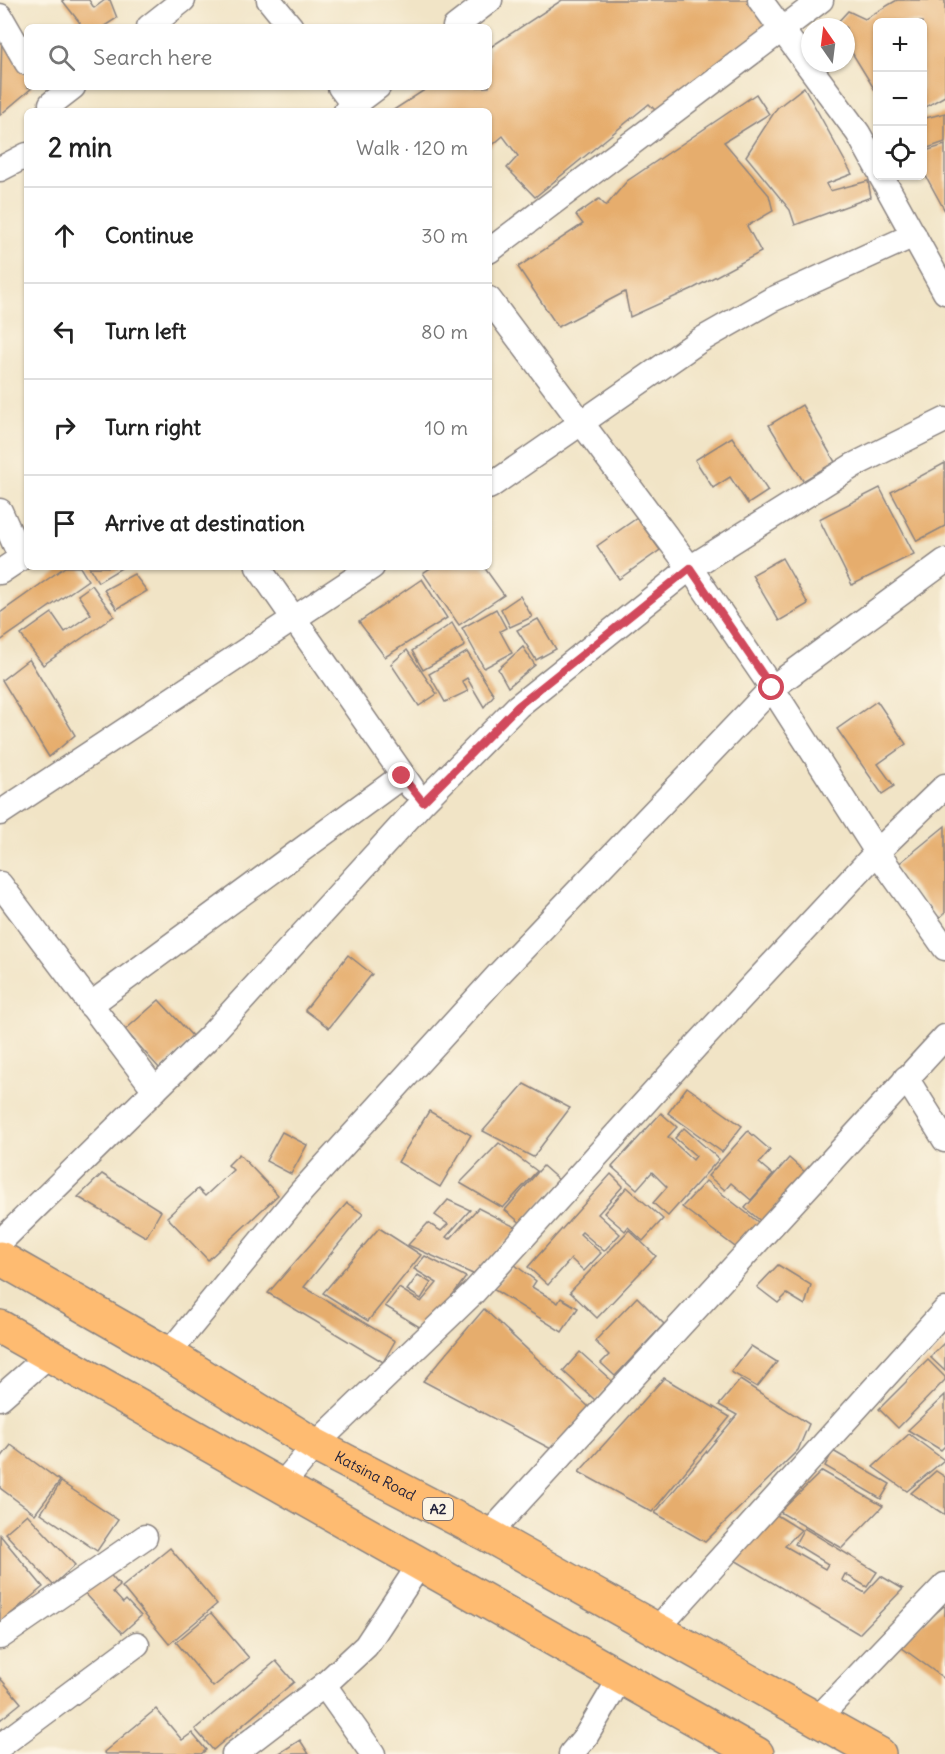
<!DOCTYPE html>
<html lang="en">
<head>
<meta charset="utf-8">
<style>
  :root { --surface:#fff; --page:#f2f2f2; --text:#222; --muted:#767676; --line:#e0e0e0 }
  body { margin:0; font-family:Delius,sans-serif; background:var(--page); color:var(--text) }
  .controls { position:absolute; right:18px; top:18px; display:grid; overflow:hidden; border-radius:9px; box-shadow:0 2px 4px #0004 }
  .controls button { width:54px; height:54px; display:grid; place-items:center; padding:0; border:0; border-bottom:2px solid var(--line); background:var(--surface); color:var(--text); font:30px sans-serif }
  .compass { position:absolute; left:801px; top:18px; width:54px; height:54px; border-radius:50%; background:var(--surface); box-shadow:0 2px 4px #0004; rotate:346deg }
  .stop { position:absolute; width:18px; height:18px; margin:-14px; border:4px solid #d1495b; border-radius:50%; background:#fff }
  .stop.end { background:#d1495b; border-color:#fff; box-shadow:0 2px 6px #0008 }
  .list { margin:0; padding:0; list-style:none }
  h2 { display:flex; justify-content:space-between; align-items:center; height:78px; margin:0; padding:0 24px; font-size:26px }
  h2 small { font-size:20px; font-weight:400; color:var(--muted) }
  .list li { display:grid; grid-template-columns:39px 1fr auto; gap:18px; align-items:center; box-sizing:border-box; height:96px; padding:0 24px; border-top:2px solid var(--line) }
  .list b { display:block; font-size:22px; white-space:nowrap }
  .list em { font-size:20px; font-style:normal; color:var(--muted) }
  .icon { flex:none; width:33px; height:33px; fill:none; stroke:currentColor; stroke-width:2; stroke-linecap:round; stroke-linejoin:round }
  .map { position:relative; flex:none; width:945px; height:1754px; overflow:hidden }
  .search { position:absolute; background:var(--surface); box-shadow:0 2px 4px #0004; left:24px; top:24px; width:468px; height:66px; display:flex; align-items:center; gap:15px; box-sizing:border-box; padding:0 21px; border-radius:9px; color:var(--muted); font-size:22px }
  .panel { position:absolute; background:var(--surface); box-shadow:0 2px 4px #0004; left:24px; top:108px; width:468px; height:462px; border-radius:9px }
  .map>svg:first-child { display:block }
  .building { fill:#e6ad6d }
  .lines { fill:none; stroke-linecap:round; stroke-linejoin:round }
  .minor-casing { stroke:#8a8380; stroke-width:27 }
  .trunk-casing { stroke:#8a8380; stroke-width:36 }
  .minor { stroke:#fff; stroke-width:24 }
  .trunk { stroke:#febb71; stroke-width:33 }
  .route { stroke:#d1495b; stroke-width:8 }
  .labels { text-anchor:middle; stroke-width:4.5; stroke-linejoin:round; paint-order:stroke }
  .shield { fill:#fcf5e5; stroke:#63616e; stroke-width:1.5 }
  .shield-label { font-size:14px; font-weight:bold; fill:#22223b }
  .street-label { font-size:15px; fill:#22223b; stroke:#fcf5e5 }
</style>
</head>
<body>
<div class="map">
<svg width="945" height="1754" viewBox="0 0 945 1754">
  <rect width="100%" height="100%" fill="#fcf5e5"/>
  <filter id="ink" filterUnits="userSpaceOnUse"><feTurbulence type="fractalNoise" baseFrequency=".0167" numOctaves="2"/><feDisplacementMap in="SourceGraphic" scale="12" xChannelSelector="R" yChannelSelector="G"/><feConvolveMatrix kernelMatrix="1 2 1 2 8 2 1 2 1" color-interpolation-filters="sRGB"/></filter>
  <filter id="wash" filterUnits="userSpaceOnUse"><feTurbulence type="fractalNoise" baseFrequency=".008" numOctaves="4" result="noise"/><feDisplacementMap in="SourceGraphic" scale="24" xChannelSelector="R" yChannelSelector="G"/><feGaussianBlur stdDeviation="1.35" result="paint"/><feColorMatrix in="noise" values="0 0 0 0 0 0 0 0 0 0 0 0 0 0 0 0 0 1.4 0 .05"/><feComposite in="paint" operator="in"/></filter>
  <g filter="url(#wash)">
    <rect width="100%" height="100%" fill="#f1e4c6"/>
    <g id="blocks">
      <g class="building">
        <path d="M62 0H89L94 8 105 0H110L117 18 103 27H76L80 23Z"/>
        <path d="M562 0H747L773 28 657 112 649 104 535 197 507 168 518 156 503 136 489 148V111H392L429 87H489V48Z"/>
        <path d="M897 0H945V96L922 109V22H878V95L846 43V27L835 25 848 11 865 19Z"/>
        <path d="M2 32 27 78V87H33L0 115Z"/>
        <path d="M804 87 852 174 826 184 830 191 868 181 871 197 795 225 790 210 746 156 777 108Z"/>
        <path d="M756 94 769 114 724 142 769 195 773 211 747 226 761 252 694 288 630 317 625 292 558 327 518 267 583 224 576 215 599 199 606 206 627 181Z"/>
        <path d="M945 113V142L922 150V119Z"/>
        <path d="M945 145V211L922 169V152Z"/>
        <path d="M802 405 835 462 803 481 769 425Z"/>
        <path d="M732 437 768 491 748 504 730 477 713 488 695 460Z"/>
        <path d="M945 463V526L917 541 891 492Z"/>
        <path d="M880 488 914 554 852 585 819 519Z"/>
        <path d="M637 518 660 550 619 579 597 546Z"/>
        <path d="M782 558 808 604 779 621 752 575Z"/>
        <path d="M65 567H80L88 580 0 641V613Z"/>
        <path d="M89 567H123L98 582Z"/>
        <path d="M432 567H484L504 595 459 625 423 573Z"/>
        <path d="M134 574 147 591 117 609 104 590Z"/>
        <path d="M422 579 447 618 385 657 359 622Z"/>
        <path d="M92 585 114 616 43 665 21 635 52 613 65 632 91 614 78 595Z"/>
        <path d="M520 596 532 617 510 627 501 609Z"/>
        <path d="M496 609 506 628 500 631 512 653 484 668 462 628Z"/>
        <path d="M538 619 556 649 536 660 517 630Z"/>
        <path d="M452 623 465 646 423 670 412 651Z"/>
        <path d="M523 647 535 665 508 687 498 669Z"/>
        <path d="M407 650 437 694 419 706 391 664Z"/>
        <path d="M467 652 494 695 484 707 467 678 462 681 468 691 445 702 429 674Z"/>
        <path d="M29 659 75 735 49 757 2 680Z"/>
        <path d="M877 701 906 744 878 764 894 786 882 794 837 729Z"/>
        <path d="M945 826V913L939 918 896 866Z"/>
        <path d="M348 955 372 974 329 1028 305 1010Z"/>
        <path d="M159 1000 194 1038 160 1069 125 1030Z"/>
        <path d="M524 1084 570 1108 533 1157 483 1131Z"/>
        <path d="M687 1087 742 1126 722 1152 668 1113Z"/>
        <path d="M429 1111 471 1135 440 1187 398 1162Z"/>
        <path d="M661 1113 677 1127 668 1137 693 1160 696 1156 675 1138 684 1128 719 1159 668 1216 653 1203 667 1187 652 1172 637 1189 612 1167Z"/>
        <path d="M748 1131 770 1150 759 1163 773 1175 751 1200 731 1183 725 1190 708 1176Z"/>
        <path d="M282 1132 307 1145 291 1174 266 1161Z"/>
        <path d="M499 1143 537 1171 503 1208 460 1183Z"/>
        <path d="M239 1154 278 1195 208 1260 167 1217 198 1189 205 1196 233 1170 228 1165Z"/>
        <path d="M789 1158 806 1173 763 1223 745 1208Z"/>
        <path d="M543 1166 560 1181 522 1224 505 1210Z"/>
        <path d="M102 1174 161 1211 146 1237 78 1197Z"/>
        <path d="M611 1174 623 1186 598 1214 620 1234 604 1251 582 1232 580 1234 601 1253 584 1271 571 1259 548 1285 528 1267Z"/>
        <path d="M706 1181 763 1226 738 1249 682 1207Z"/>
        <path d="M627 1187 663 1219 643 1241 628 1227 625 1231 604 1213Z"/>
        <path d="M448 1200 470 1210 446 1237 450 1239 478 1208 519 1229 473 1274 408 1245 428 1223 441 1231 448 1224 435 1215Z"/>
        <path d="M347 1203 363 1214 304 1287 395 1341 383 1362 268 1293Z"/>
        <path d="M379 1228 421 1255 368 1321 323 1293Z"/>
        <path d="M629 1230 656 1256 597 1318 570 1292Z"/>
        <path d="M425 1256 466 1277 426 1331 385 1306 399 1288 421 1302 437 1283 414 1269Z"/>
        <path d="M515 1265 536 1281 532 1287 558 1303 561 1298 578 1308 562 1332 493 1289Z"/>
        <path d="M778 1265 811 1285 805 1305 787 1294 778 1303 757 1287Z"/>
        <path d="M418 1275 431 1283 421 1299 407 1290Z"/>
        <path d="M637 1297 664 1324 615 1376 601 1363 609 1355 595 1341Z"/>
        <path d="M484 1309 590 1408 553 1450 423 1381Z"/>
        <path d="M945 1342V1371L930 1357Z"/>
        <path d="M751 1346 777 1362 757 1387 731 1372Z"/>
        <path d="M580 1352 612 1381 595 1400 563 1371Z"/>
        <path d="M928 1360 945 1377V1380L898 1428 879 1409Z"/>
        <path d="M664 1378 730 1417 652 1512 579 1472Z"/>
        <path d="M740 1380 809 1424 798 1450 705 1542 655 1513 737 1415 719 1405Z"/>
        <path d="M945 1395V1446L941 1450 908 1430Z"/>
        <path d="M909 1434 944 1460 907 1491 873 1467Z"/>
        <path d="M11 1445 60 1481 35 1514 0 1488V1459Z"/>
        <path d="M833 1451 890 1484 881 1499 825 1466Z"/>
        <path d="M822 1471 883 1506 842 1548 780 1512Z"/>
        <path d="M936 1471 945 1477V1515L911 1493Z"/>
        <path d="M61 1482 118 1520 97 1551 41 1513Z"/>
        <path d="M27 1514 75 1565 53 1585 5 1533Z"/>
        <path d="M775 1514 801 1530 785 1546 825 1569 828 1564 795 1544 804 1528 877 1572 867 1587 845 1574 842 1580 865 1593 881 1576 903 1589 859 1634 733 1559Z"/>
        <path d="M0 1535 43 1587 0 1623Z"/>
        <path d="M170 1548 217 1604 169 1644 122 1587Z"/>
        <path d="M106 1570 120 1586 113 1592 123 1603 126 1600 141 1616 122 1633 83 1591Z"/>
        <path d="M944 1606 945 1607V1679L898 1645Z"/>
        <path d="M211 1613 249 1658 213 1687 176 1642Z"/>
        <path d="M276 1661 294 1682 213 1750 195 1729Z"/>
        <path d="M0 1678 21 1703 0 1720Z"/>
        <path d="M156 1709 182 1740 192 1733 206 1750 201 1754H106L104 1752Z"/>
        <path d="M300 1740 309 1754H278Z"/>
      </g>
    </g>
  </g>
  <g filter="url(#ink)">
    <use href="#blocks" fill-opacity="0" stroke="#8a8380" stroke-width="1.5"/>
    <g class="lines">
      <g class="minor-casing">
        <g id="minor">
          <path d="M269 0 291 27"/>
          <path d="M760 0 858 133 878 169"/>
          <path d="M0 16 27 63"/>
          <path d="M149 27 183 0"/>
          <path d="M455 27 490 0"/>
          <path d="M340 87 358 111"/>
          <path d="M51 104 73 87"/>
          <path d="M346 111 378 87"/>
          <path d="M0 169 27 155"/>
          <path d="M881 176 945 292"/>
          <path d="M489 251 821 0"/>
          <path d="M489 299 690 568 772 688 877 852 945 948"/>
          <path d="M489 487 699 341 771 300 914 235"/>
          <path d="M0 511 21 558"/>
          <path d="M258 567 412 788"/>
          <path d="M0 572 27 554"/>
          <path d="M0 813 372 567"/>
          <path d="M0 884 155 1090"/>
          <path d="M90 1005 402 776"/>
          <path d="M906 1078 945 1140"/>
          <path d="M0 1242 208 1038 423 802 518 706 690 568 854 465 945 420"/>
          <path d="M168 1354 301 1192 498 975 772 688 945 561"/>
          <path d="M0 1398 49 1355"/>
          <path d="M281 1486 315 1445 473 1293 696 1046 877 852 945 786"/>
          <path d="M488 1535 945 1037"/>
          <path d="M657 1629 945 1310"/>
          <path d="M0 1637 145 1537"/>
          <path d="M324 1685 373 1754"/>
          <path d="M817 1719 945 1585"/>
          <path d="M0 1746 137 1644"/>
          <path d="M234 1754 324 1685 366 1646 420 1564"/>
          <path d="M571 1754 586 1736 621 1677"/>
        </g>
      </g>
      <g class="trunk-casing">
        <g id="trunk">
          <path id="s1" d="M0 1258 168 1354 315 1445 488 1535 879 1754"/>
          <path d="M0 1327 757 1754"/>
        </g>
      </g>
      <use href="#minor" class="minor"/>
      <use href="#trunk" class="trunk"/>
    </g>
  </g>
  <g class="lines" filter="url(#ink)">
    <path class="route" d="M402 776 423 802 518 706 690 568 772 688"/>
  </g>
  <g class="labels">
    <rect class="shield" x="423" y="1498" width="30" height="22" rx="4.5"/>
    <g class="shield-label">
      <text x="438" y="1514">A2</text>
    </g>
    <g class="street-label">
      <text dy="5" stroke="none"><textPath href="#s1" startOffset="434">Katsina Road</textPath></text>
    </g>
  </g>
</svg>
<div class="controls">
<button>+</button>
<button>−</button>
<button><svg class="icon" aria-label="locate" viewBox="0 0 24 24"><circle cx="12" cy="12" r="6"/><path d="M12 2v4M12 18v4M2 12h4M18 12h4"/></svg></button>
</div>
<svg class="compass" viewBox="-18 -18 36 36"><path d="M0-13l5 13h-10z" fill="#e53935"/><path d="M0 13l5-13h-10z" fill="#767676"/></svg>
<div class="stop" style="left:772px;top:688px"></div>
<div class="stop end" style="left:402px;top:776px"></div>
<div class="search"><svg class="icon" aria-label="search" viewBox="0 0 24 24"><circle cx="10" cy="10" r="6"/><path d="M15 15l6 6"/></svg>Search here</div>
<section class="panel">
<h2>2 min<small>Walk · 120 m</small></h2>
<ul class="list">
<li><svg class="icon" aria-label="ahead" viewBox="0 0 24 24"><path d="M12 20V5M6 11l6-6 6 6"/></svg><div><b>Continue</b></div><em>30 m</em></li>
<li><svg class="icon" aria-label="left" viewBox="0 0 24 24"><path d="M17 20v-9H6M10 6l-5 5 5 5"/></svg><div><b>Turn left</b></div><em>80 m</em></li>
<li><svg class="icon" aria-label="right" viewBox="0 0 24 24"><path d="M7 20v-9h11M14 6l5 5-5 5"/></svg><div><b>Turn right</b></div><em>10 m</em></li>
<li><svg class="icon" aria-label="arrive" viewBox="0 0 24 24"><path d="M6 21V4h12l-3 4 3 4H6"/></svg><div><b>Arrive at destination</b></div></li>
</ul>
</section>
</div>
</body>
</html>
